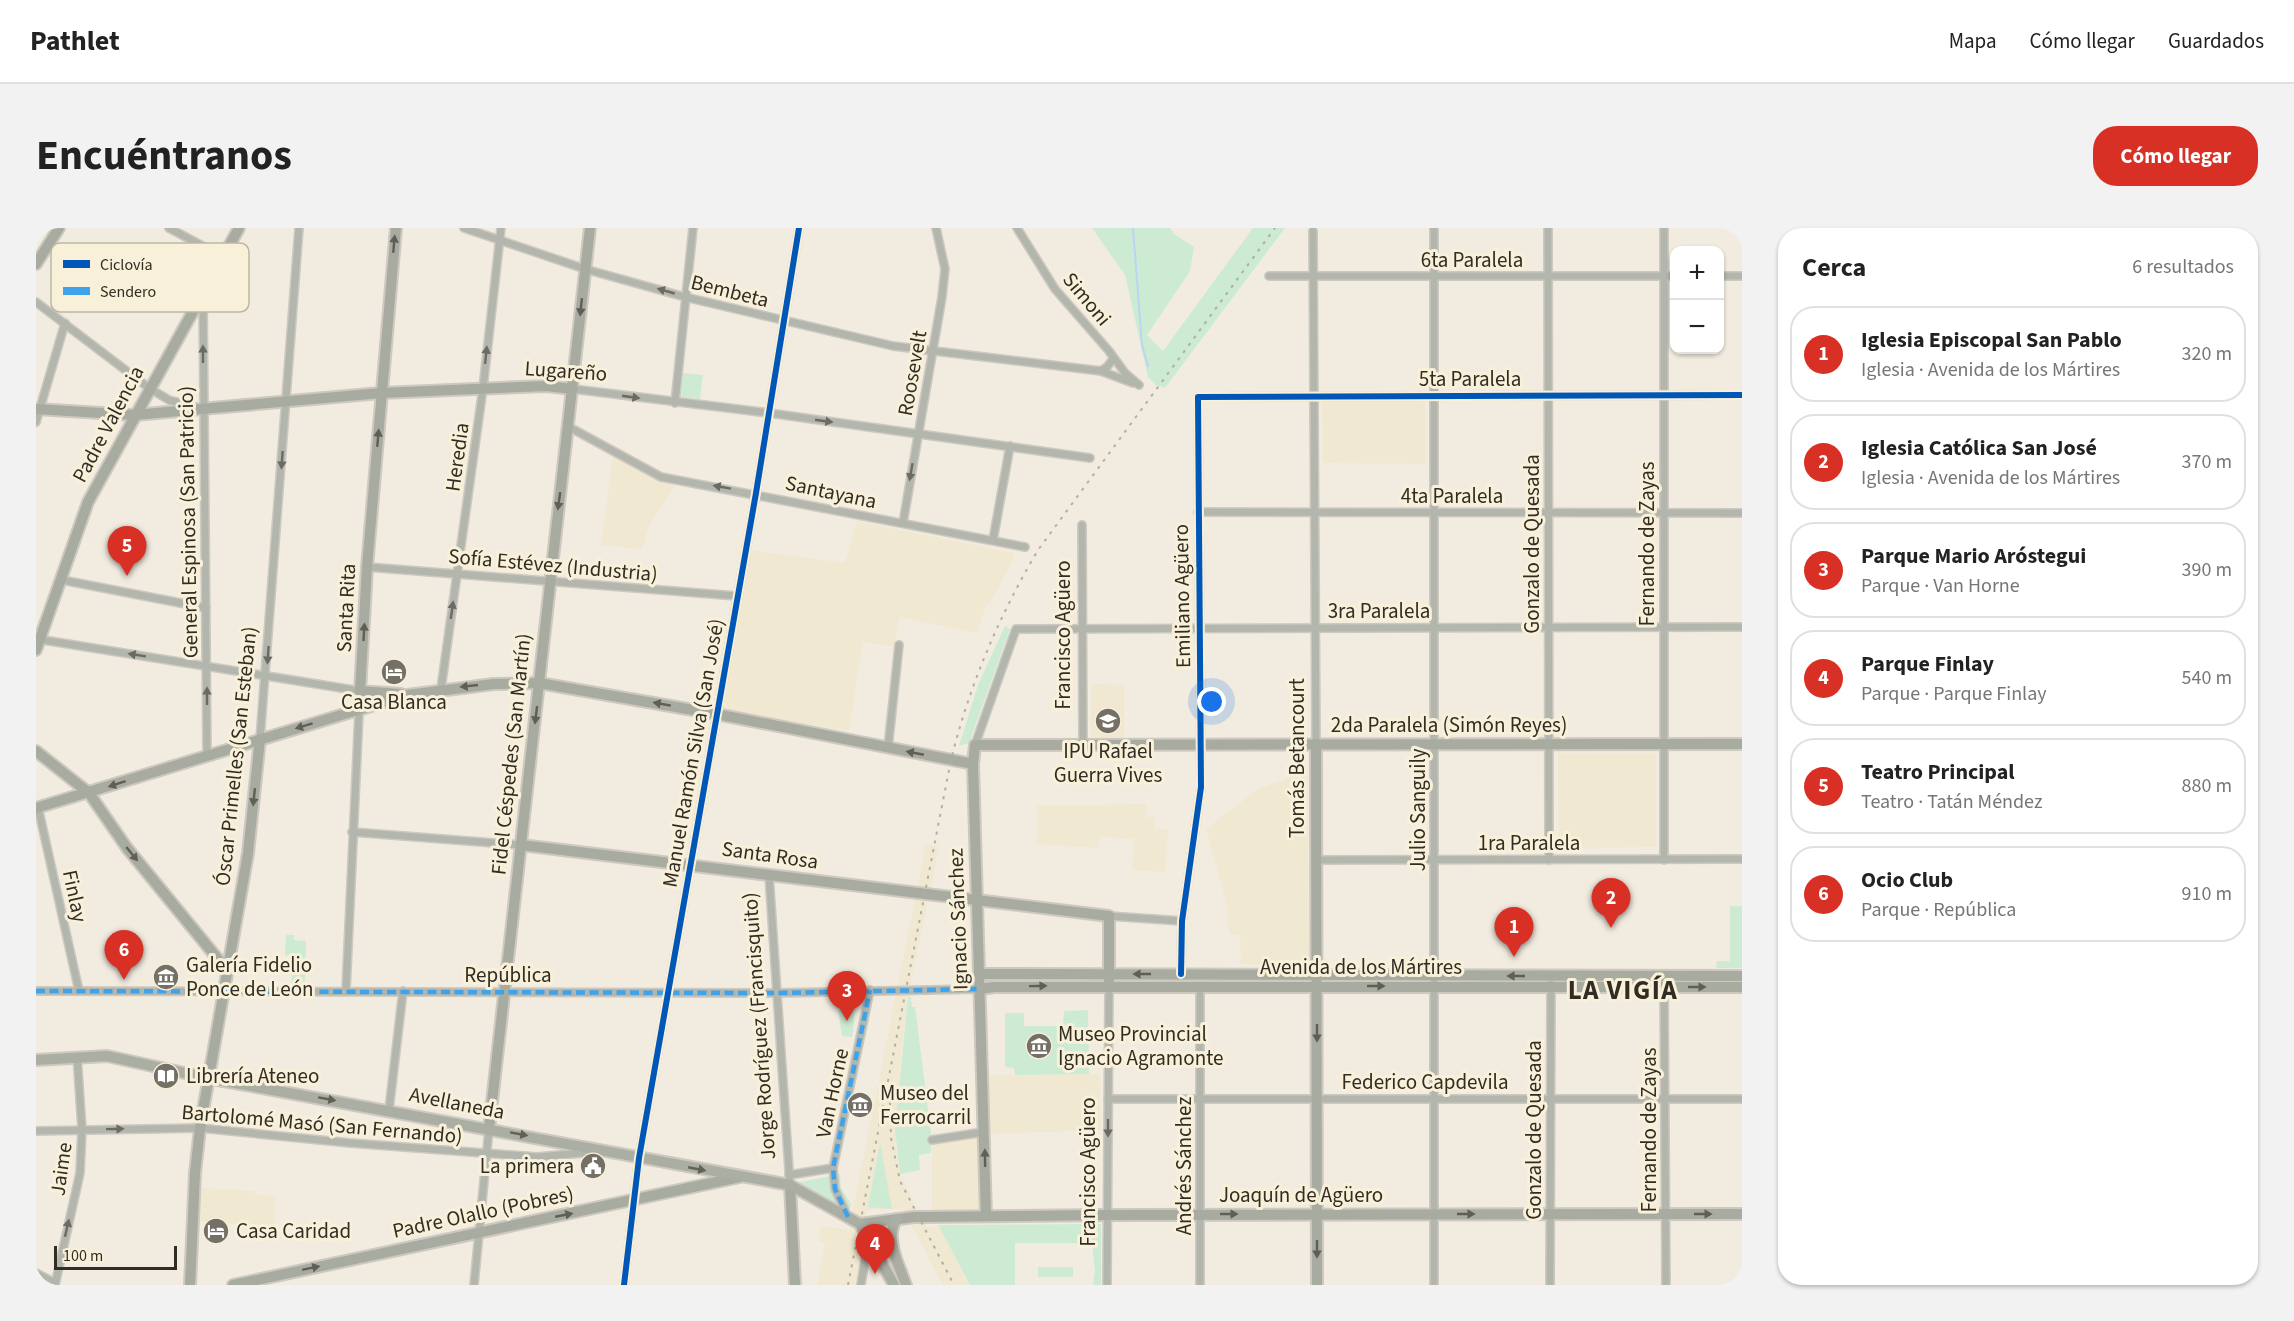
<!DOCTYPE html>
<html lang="es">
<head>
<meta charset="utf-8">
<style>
  :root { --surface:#fff; --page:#f2f2f2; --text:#222; --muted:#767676; --line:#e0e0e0; --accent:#d93025 }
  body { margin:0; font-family:"Source Sans 3",sans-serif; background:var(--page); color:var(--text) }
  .controls { position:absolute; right:18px; top:18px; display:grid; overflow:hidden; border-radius:12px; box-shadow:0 2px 4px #0004 }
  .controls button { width:54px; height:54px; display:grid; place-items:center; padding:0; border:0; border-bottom:2px solid var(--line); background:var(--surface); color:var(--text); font:30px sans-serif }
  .scale { position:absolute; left:18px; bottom:15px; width:123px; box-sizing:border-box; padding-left:6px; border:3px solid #312d24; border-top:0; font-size:16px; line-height:21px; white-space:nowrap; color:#312d24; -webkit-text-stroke:4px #f9f0d9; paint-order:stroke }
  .you { position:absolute; left:1176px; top:474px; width:21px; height:21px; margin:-15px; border:4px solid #fff; border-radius:50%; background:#1a73e8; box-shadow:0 0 0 9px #1a73e833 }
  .badge { display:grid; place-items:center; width:39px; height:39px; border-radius:50%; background:var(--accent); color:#fff; font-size:20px; font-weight:700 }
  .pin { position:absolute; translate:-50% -50px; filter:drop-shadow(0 2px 3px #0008) }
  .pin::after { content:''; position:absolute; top:32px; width:21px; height:18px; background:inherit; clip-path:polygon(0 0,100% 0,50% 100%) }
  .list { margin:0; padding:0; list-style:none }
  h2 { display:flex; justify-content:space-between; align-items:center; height:78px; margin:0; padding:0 24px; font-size:26px }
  h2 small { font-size:20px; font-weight:400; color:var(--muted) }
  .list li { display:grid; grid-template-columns:39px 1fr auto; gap:18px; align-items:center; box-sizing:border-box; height:96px; margin:0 12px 12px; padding:0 12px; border:2px solid var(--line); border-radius:24px }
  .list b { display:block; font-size:22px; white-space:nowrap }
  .list p { margin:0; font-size:20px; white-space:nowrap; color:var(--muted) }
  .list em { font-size:20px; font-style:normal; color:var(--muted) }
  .map { position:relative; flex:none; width:1706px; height:1057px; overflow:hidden; border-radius:24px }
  header { display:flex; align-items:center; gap:36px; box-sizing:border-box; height:84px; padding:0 30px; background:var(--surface); border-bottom:2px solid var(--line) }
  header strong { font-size:28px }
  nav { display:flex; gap:33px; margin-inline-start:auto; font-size:21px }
  .intro { display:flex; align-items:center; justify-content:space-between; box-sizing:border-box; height:144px; padding:0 36px }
  h1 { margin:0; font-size:42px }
  .button { padding:15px 27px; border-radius:24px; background:var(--accent); color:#fff; font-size:21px; font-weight:700 }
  main { display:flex; gap:36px; padding:0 36px }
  aside { flex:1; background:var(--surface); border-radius:24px; box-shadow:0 2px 4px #0004 }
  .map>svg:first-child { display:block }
  .built { fill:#f0e8d1 }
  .green { fill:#ccebd2 }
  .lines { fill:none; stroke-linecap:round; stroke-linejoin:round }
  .stream { stroke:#bad6f4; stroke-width:2 }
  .street-casing { stroke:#cec9c0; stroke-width:10 }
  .secondary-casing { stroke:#cec9c0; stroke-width:14 }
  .primary-casing { stroke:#cec9c0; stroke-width:14 }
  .street { stroke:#b3b6ad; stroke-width:7 }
  .secondary { stroke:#a7aba0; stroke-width:10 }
  .primary { stroke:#abaea2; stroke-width:10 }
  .rail { stroke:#b0afa5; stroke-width:2; stroke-dasharray:3 6; stroke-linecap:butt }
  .quiet { stroke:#3ea3eb; stroke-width:4.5; stroke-dasharray:9 4.5; stroke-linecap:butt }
  .cycleway-casing { stroke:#f9f0d9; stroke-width:10 }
  .cycleway { stroke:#0057b8; stroke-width:6 }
  .oneway { fill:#605f56 }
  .oneway2 { fill:#6c6b62 }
  .oneway3 { fill:#626156 }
  .labels { text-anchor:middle; stroke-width:6; stroke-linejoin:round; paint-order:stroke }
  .street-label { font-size:21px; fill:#312d24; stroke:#f9f0d9 }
  .poi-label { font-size:21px; fill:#312d24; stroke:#f9f0d9; text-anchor:start }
  .district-label { font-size:27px; font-weight:bold; letter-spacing:1.5px; fill:#312d24; stroke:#f9f0d9 }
  .key { fill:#f9f0d9; stroke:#bdb6a3; stroke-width:1.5 }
  .key-label { font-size:16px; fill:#312d24 }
</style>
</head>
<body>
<header>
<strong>Pathlet</strong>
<nav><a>Mapa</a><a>Cómo llegar</a><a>Guardados</a></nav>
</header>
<div class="intro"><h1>Encuéntranos</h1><a class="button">Cómo llegar</a></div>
<main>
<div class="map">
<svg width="1706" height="1057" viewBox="0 0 1706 1057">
  <rect width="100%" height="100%" fill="#f2ece0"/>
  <g class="built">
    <path d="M1286 174H1389V236L1287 235Z"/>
    <path d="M577 228 639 258 614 295 606 321 565 317Z"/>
    <path d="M821 293 978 325 977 332 954 375H951L940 405 864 389 858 419 827 414 813 503 686 483 714 322 809 335Z"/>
    <path d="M1055 456 1088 457V509H1055Z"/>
    <path d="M1522 526H1620V619L1523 620Z"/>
    <path d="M1272 542 1273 738 1205 736 1204 707 1193 706 1192 681 1170 601 1222 561Z"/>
    <path d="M1110 576V589H1118L1119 601 1132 602 1129 644 1096 642 1098 611 1063 609 1062 620 1001 616V578Z"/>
    <path d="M890 616 903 619 872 769 863 843 860 921 864 946 879 978 891 999 902 998 933 1057H907L867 981 831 982 822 1057H781L789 1014 783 1013 785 998 813 1002Z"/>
    <path d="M1064 846 1065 902 953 906 952 847Z"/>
    <path d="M948 904 950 988 896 989V912Z"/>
    <path d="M164 960 219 963V967L239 968 238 1009H212V997L162 993Z"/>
  </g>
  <g class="green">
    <path d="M1056 0H1134L1138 6 1158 19 1154 43 1111 107 1127 123 1217 0H1249L1129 160 1120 157 1112 149 1089 47Z"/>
    <path d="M647 145 667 147 664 171 645 169Z"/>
    <path d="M969 398 974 401 933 515 923 518 942 457Z"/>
    <path d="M1694 678H1706V740H1680L1681 733H1694Z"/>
    <path d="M250 707H258V712L270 713 269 757H255L257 728 249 727Z"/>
    <path d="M800 769 813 770 820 778 816 809 806 808Z"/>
    <path d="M872 769H875L876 779H879L895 905V925L883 927 884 942 864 946 859 900Z"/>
    <path d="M1052 782 1053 846 979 847 978 840 969 839V785H988V798H1027L1028 783Z"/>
    <path d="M844 915 856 981 832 979Z"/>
    <path d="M804 946 805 960 815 976 814 982 760 955Z"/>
    <path d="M1065 996V1057H1057L1059 1043 1056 1015H979V1057H934L902 997Z"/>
    <rect x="1002" y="1039" width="35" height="10"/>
  </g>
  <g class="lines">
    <path class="stream" d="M1097 0 1106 117 1112 138"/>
    <g class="street-casing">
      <g id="street">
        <path d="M133 0 187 29"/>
        <path d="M428 0 549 41 649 69 857 118 1065 143 1071 139 1077 131"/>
        <path d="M981 0 1019 61 1073 123 1089 145 1103 157"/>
        <path d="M1512 0 1513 632"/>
        <path d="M1628 0V632"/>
        <path d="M1277 3 1280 516"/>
        <path d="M1233 48H1638"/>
        <path d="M1684 48H1706"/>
        <path d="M167 67 171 527"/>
        <path d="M0 74 113 160 133 172 159 179"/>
        <path d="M1065 143 1097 155"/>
        <path d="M537 161 733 185 1054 230"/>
        <path d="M639 175 657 0"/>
        <path d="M0 194 29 95"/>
        <path d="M533 199 625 249 989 319"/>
        <path d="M1162 284 1706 285"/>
        <path d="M867 295 906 69 909 41 900 0"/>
        <path d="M1046 297 1047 517"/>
        <path d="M957 312 974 218"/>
        <path d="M331 339 701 368"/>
        <path d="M26 352 170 380"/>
        <path d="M1 411 324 463 310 762"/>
        <path d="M405 461 447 160 465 0"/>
        <path d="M224 511 263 0"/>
        <path d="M939 517 980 401 1706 399"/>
        <path d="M852 520 863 417"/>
        <path d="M2 579 43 763"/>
        <path d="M316 604 485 617"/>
        <path d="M1281 632 1706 631"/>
        <path d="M733 647 754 957"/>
        <path d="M1073 688 1146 693"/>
        <path d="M1145 746 1146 693 1165 559 1162 169 1706 167"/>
        <path d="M1628 757 1630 1057"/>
        <path d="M0 763 740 765 944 761"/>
        <path d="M1072 871H1706"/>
        <path d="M353 882 367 763"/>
        <path d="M0 903 164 900 314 915 501 929 557 924"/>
        <path d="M896 912 948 904"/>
        <path d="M753 947 797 940"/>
        <path d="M811 987 799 961 797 940 834 762"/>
        <path d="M0 1045 19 1055"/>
        <path d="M19 1057 44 945 46 901 41 828"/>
        <path d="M438 1057 453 901"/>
        <path d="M588 1057 603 930 720 265 763 0"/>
        <path d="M825 1057 832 1012"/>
        <path d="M1071 1057 1073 757"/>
        <path d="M1164 1057V757"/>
        <path d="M1398 1057V0"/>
        <path d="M1514 1057 1515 756"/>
      </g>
    </g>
    <g class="secondary-casing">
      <g id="secondary">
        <path d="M360 0 331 339 324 463 365 466"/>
        <path d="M0 36 23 0"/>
        <path d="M0 181 98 187 345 165 510 158 537 161"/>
        <path d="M0 422 52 274 203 0"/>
        <path d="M1280 516 1281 1057"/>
        <path d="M0 523 53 565 91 620 190 741"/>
        <path d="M0 580 371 467 458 456 503 455 680 486 937 536"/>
        <path d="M485 617 1073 688V752"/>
        <path d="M944 746 1706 748"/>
        <path d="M944 761 958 759H1706"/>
        <path d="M453 901 554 0"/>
        <path d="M754 957 759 1057"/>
        <path d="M950 988 937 536 939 517 1706 516"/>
        <path d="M824 996 878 989 1071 987 1706 986"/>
        <path d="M154 1057 159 945 164 900 212 625 224 511"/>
        <path d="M197 1057 704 949"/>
      </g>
    </g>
    <g class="primary-casing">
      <g id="primary">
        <path d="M0 832 71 828 171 850 754 957 824 996 858 1057"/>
        <path d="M861 991C847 1009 864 1039 870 1057"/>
      </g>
    </g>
    <use href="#street" class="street"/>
    <use href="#secondary" class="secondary"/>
    <use href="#primary" class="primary"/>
    <g class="rail">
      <path d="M854 874 855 910 864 953 918 1057"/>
      <path d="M812 1057 915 532C933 458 963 388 1002 322L1239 0"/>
    </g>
    <g class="quiet">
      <path d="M0 763 740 765 944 761"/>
      <path d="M812 989 799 961 797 940 834 762"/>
    </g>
    <g class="cycleway-casing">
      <g id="cycleway">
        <path d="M1145 746 1146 693 1165 559 1162 169 1706 167"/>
        <path d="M588 1057 603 930 720 265 763 0"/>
      </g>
    </g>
    <use href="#cycleway" class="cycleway"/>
  </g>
  <defs><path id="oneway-solid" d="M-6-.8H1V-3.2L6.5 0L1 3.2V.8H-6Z" transform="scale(1.5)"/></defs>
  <g class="oneway">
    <use href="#oneway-solid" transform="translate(358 16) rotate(-85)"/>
    <use href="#oneway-solid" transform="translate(545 79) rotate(96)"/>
    <use href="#oneway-solid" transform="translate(342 210) rotate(-85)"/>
    <use href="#oneway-solid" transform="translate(523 273) rotate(98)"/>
    <use href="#oneway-solid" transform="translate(328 404) rotate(-87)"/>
    <use href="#oneway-solid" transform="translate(433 458) rotate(174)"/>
    <use href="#oneway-solid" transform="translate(626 476) rotate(-170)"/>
    <use href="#oneway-solid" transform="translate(500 487) rotate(97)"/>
    <use href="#oneway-solid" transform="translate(268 498) rotate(163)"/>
    <use href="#oneway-solid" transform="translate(879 525) rotate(-169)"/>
    <use href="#oneway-solid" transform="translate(81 556) rotate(162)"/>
    <use href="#oneway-solid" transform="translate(218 569) rotate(96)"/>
    <use href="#oneway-solid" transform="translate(96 626) rotate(51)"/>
    <use href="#oneway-solid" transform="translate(1106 746) rotate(180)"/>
    <use href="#oneway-solid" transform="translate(1480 748) rotate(-180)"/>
    <use href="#oneway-solid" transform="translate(1002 758) rotate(-1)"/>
    <use href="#oneway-solid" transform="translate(1340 758)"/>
    <use href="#oneway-solid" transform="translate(1661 759)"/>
    <use href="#oneway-solid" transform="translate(1281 805) rotate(90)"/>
    <use href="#oneway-solid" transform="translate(949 930) rotate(-91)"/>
    <use href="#oneway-solid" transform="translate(1193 986)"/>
    <use href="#oneway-solid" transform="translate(1430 986)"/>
    <use href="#oneway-solid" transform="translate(1667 986)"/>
    <use href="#oneway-solid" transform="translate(528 987) rotate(-11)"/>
    <use href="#oneway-solid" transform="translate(1281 1021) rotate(90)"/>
    <use href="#oneway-solid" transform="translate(275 1040) rotate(-12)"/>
  </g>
  <g class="oneway2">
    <use href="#oneway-solid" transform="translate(630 63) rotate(-164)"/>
    <use href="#oneway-solid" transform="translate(167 126) rotate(-90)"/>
    <use href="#oneway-solid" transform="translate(450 127) rotate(-84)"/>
    <use href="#oneway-solid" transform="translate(595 169) rotate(8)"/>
    <use href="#oneway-solid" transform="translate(788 193) rotate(8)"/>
    <use href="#oneway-solid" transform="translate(246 232) rotate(94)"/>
    <use href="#oneway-solid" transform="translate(875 244) rotate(100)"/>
    <use href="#oneway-solid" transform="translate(686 259) rotate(-170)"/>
    <use href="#oneway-solid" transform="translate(416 382) rotate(-82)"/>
    <use href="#oneway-solid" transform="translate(101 427) rotate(-171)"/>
    <use href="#oneway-solid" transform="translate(232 427) rotate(94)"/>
    <use href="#oneway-solid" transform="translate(171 468) rotate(-90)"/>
    <use href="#oneway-solid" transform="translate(1072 900) rotate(90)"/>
    <use href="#oneway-solid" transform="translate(79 901) rotate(-1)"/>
    <use href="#oneway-solid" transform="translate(31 1000) rotate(-77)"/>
  </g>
  <g class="oneway3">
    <use href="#oneway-solid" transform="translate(291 871) rotate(10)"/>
    <use href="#oneway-solid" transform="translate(483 906) rotate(10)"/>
    <use href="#oneway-solid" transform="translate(661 941) rotate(11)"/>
  </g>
  <defs>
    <g id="hotel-disc" transform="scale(1.35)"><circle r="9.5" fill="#757066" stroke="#f9f0d9"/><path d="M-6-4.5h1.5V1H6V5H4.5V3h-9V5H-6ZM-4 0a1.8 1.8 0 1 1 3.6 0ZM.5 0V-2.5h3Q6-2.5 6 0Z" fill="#fff"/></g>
    <g id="school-disc" transform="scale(1.35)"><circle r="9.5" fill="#757066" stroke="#f9f0d9"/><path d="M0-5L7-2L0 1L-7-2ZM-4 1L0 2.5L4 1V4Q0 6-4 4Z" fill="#fff"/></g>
    <g id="museum-disc" transform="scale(1.35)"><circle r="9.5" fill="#757066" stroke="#f9f0d9"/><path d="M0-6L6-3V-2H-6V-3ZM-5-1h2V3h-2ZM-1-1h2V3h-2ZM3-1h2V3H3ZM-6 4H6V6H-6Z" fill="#fff"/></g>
    <g id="library-disc" transform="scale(1.35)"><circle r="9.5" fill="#757066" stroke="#f9f0d9"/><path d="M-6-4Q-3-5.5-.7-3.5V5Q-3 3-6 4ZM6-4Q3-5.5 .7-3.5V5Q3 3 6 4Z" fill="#fff"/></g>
    <g id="civic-disc" transform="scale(1.35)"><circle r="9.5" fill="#757066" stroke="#f9f0d9"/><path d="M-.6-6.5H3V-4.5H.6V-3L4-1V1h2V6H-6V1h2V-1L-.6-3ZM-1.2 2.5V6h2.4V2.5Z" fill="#fff"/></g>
  </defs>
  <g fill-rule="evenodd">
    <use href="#hotel-disc" x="358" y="444"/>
    <use href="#school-disc" x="1072" y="493"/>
    <use href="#museum-disc" x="130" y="749"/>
    <use href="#museum-disc" x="1003" y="818"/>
    <use href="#library-disc" x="130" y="848"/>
    <use href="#museum-disc" x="824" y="877"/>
    <use href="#civic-disc" x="557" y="938"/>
    <use href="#hotel-disc" x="180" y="1003"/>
  </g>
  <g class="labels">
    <g class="street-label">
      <text x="1436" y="39">6ta Paralela</text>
      <text transform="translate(694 63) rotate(14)" y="7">Bembeta</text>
      <text transform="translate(1051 71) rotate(50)" y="7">Simoni</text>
      <text transform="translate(530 143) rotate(4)" y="7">Lugareño</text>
      <text transform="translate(876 145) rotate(-80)" y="7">Roosevelt</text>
      <text x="1434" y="158">5ta Paralela</text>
      <text transform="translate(72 196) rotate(-62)" y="7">Padre Valencia</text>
      <text transform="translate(421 229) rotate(-82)" y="7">Heredia</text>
      <text transform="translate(795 264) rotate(12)" y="7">Santayana</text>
      <text x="1416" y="275">4ta Paralela</text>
      <text transform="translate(152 294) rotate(-91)" y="7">General Espinosa (San Patricio)</text>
      <text transform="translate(1496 316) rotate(-90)" y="7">Gonzalo de Quesada</text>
      <text transform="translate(1611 316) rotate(-90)" y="7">Fernando de Zayas</text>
      <text transform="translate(517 337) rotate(5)" y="7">Sofía Estévez (Industria)</text>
      <text transform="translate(1146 368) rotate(-91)" y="7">Emiliano Agüero</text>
      <text transform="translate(310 380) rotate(-87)" y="7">Santa Rita</text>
      <text x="1343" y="390">3ra Paralela</text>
      <text transform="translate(1027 407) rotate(-90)" y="7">Francisco Agüero</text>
      <text x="1413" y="504">2da Paralela (Simón Reyes)</text>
      <text transform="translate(657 525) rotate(-80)" y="7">Manuel Ramón Silva (San José)</text>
      <text transform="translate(475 526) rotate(-84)" y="7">Fidel Céspedes (San Martín)</text>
      <text transform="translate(200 528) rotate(-84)" y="7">Óscar Primelles (San Esteban)</text>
      <text transform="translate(1261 530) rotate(-90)" y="7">Tomás Betancourt</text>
      <text transform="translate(1382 582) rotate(-90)" y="7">Julio Sanguily</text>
      <text x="1493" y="622">1ra Paralela</text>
      <text transform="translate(734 627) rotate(8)" y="7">Santa Rosa</text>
      <text transform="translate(39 668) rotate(78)" y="7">Finlay</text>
      <text transform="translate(922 691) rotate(-92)" y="7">Ignacio Sánchez</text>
      <text x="1325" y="746">Avenida de los Mártires</text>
      <text x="472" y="754">República</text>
      <text transform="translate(723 798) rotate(-94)" y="7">Jorge Rodríguez (Francisquito)</text>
      <text x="1389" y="861">Federico Capdevila</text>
      <text transform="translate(796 865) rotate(-78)" y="7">Van Horne</text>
      <text transform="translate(421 875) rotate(11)" y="7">Avellaneda</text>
      <text transform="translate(286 896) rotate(5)" y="7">Bartolomé Masó (San Fernando)</text>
      <text transform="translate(1498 902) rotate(-90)" y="7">Gonzalo de Quesada</text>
      <text transform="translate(1613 902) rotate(-90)" y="7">Fernando de Zayas</text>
      <text transform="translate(1148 938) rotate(-90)" y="7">Andrés Sánchez</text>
      <text transform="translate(25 941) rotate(-82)" y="7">Jaime</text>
      <text transform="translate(1052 944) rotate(-90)" y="7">Francisco Agüero</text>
      <text x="1265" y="974">Joaquín de Agüero</text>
      <text transform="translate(447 984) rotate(-12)" y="7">Padre Olallo (Pobres)</text>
    </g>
    <g class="poi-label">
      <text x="358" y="481" text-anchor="middle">Casa Blanca</text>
      <text x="1072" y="530" text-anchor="middle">IPU Rafael<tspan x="1072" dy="24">Guerra Vives</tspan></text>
      <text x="150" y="744">Galería Fidelio<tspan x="150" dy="24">Ponce de León</tspan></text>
      <text x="1022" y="813">Museo Provincial<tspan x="1022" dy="24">Ignacio Agramonte</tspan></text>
      <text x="150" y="855">Librería Ateneo</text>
      <text x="844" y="872">Museo del<tspan x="844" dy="24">Ferrocarril</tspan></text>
      <text x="538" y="945" text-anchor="end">La primera</text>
      <text x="200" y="1010">Casa Caridad</text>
    </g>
    <g class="district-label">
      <text x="1587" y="771">LA VIGÍA</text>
    </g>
  </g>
  <rect x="15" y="15" width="198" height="69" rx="9" class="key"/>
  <rect x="27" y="32" width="27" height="8" fill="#0057b8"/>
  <rect x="27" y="59" width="27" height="8" fill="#3ea3eb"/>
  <g class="key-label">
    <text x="64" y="42">Ciclovía</text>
    <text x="64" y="69">Sendero</text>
  </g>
</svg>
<div class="controls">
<button>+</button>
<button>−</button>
</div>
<div class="scale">100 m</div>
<div class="you"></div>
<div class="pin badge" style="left:1478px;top:729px">1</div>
<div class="pin badge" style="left:1575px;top:700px">2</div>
<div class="pin badge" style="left:811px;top:793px">3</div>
<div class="pin badge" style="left:839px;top:1046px">4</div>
<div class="pin badge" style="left:91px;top:348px">5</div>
<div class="pin badge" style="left:88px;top:752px">6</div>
</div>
<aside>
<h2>Cerca<small>6 resultados</small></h2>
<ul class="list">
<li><span class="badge">1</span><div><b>Iglesia Episcopal San Pablo</b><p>Iglesia · Avenida de los Mártires</p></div><em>320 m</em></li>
<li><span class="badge">2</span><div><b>Iglesia Católica San José</b><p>Iglesia · Avenida de los Mártires</p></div><em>370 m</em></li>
<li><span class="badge">3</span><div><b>Parque Mario Aróstegui</b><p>Parque · Van Horne</p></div><em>390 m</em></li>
<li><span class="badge">4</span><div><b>Parque Finlay</b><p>Parque · Parque Finlay</p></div><em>540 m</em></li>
<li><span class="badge">5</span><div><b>Teatro Principal</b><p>Teatro · Tatán Méndez</p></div><em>880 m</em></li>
<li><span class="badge">6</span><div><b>Ocio Club</b><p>Parque · República</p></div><em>910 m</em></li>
</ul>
</aside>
</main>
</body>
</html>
